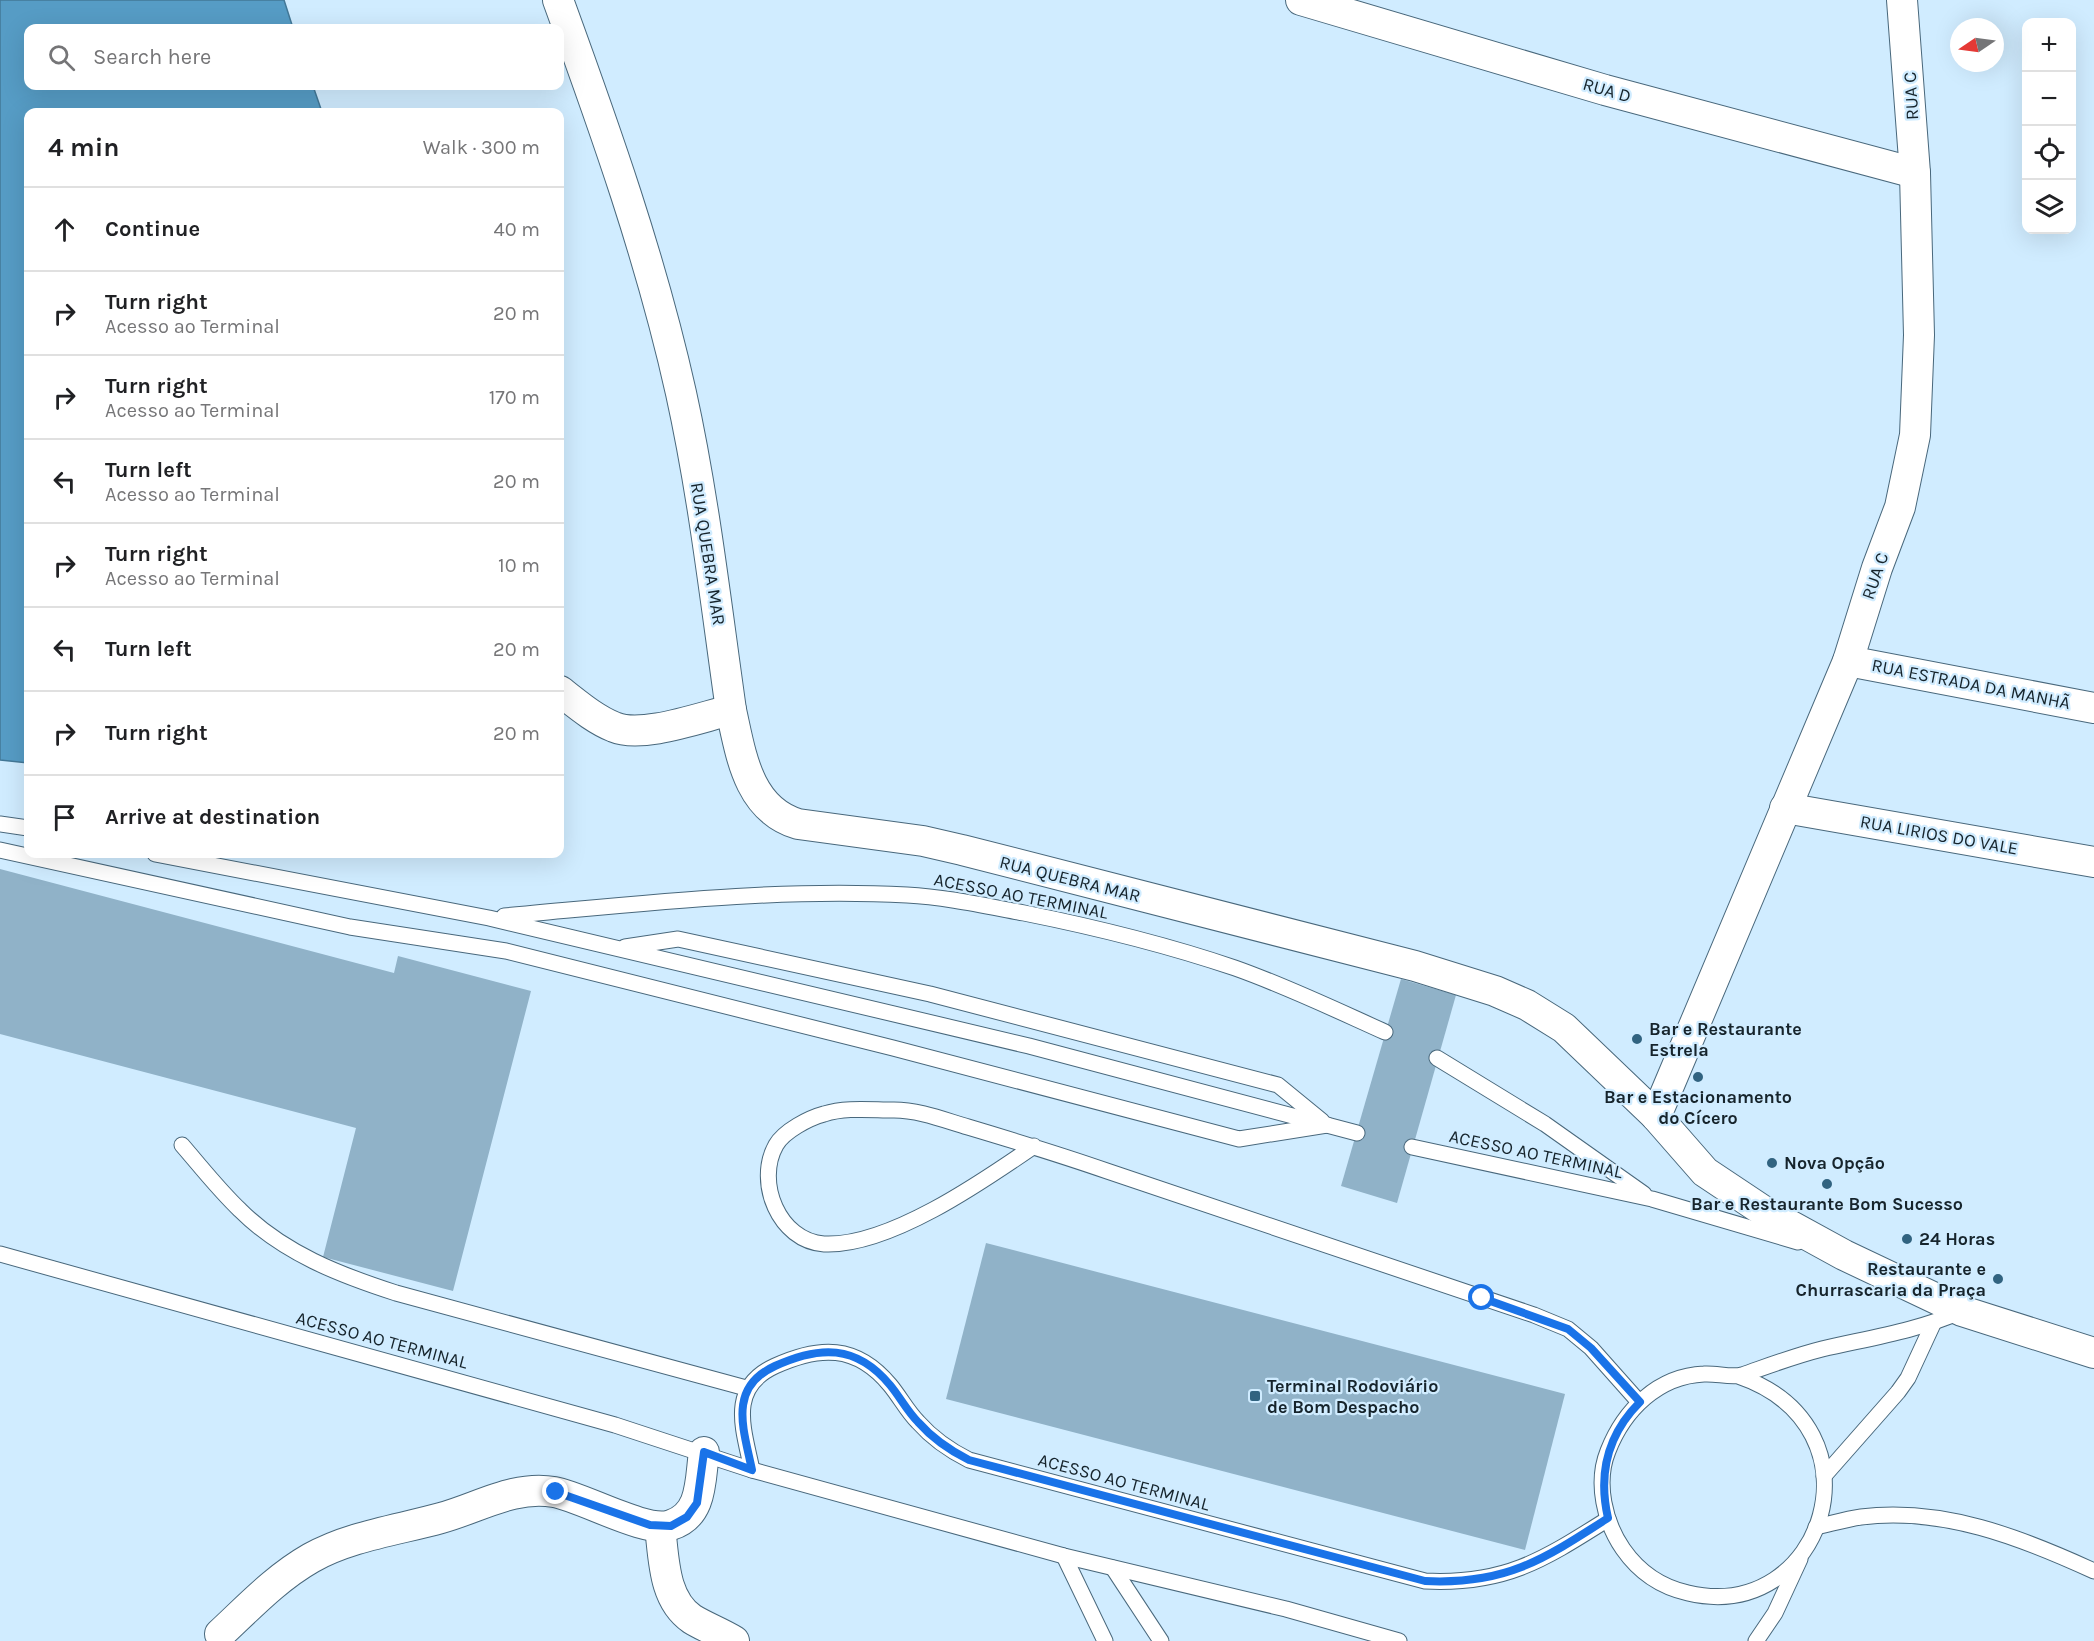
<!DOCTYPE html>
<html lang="en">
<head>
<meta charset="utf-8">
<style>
  :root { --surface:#fff; --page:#f6f6f6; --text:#202124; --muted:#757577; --line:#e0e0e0 }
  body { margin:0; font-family:Karla,sans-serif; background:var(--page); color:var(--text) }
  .controls { position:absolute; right:18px; top:18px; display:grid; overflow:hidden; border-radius:12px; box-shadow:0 6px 24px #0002 }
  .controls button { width:54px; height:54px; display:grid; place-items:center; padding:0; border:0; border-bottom:2px solid var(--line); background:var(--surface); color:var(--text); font:30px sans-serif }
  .compass { position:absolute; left:1950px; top:18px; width:54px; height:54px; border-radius:50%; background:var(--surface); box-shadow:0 6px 24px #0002; rotate:257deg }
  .stop { position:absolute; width:18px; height:18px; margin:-14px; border:4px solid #1a73e8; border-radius:50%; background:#fff }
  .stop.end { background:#1a73e8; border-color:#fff; box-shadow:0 2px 6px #0008 }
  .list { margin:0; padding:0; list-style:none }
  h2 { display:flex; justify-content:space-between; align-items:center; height:78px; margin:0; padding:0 24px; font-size:26px }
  h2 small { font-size:20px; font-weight:400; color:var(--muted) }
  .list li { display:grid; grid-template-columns:39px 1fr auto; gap:18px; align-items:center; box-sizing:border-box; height:84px; padding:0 24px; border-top:2px solid var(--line) }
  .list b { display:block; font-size:22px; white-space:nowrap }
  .list p { margin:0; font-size:20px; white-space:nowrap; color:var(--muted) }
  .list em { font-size:20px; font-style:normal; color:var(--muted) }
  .icon { flex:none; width:33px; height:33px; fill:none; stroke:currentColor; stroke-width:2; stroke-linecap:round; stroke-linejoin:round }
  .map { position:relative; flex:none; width:2094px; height:1641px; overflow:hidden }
  .search { position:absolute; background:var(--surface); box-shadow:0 6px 24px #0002; left:24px; top:24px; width:540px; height:66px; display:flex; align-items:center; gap:15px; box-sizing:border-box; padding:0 21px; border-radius:12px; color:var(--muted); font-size:22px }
  .panel { position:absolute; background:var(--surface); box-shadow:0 6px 24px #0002; left:24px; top:108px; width:540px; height:750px; border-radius:12px }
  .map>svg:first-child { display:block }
  .water { fill:#569cc5; stroke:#437897; stroke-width:1.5 }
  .building { fill:#90b2c8 }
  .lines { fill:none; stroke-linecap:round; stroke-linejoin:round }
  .service-casing { stroke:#49687c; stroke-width:17 }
  .minor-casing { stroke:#49687c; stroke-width:32 }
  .service { stroke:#fff; stroke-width:15 }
  .minor { stroke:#fff; stroke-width:30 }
  .route { stroke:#1a73e8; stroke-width:8 }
  .poi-dot { fill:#316380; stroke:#d0ecff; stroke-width:2 }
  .labels { text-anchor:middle; stroke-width:4.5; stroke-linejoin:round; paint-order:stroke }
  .street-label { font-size:18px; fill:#16242c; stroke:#d0ecff }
  .poi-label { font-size:18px; font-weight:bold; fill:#16242c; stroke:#d0ecff; text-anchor:start }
</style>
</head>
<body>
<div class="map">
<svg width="2094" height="1641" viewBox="0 0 2094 1641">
  <rect width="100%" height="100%" fill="#d0ecff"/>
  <path class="water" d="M0 0H284L293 28H28V86H313L322 112H28V763L0 760Z"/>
  <g class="building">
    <path d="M0 869 394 973 398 956 531 991 453 1291 323 1257 356 1128 0 1034Z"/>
    <path d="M1401 979 1456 995 1397 1203 1341 1186Z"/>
    <path d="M986 1243 1565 1394 1525 1550 946 1399Z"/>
  </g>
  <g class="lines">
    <g class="service-casing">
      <g id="service">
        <path d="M0 824 28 828"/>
        <path d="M0 850 350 927 506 951 893 1048 1239 1139 1327 1125"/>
        <path d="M155 854 489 918 1029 1046 1357 1133"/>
        <path d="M504 916C639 904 772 888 907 895 946 897 986 906 1024 913 1094 927 1167 945 1235 968 1286 986 1336 1010 1385 1032"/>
        <path d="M625 947 678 939 930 994 1278 1085 1322 1121"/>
        <path d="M1437 1058 1545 1124 1644 1194"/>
        <path d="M182 1145C201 1167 219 1190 240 1210 283 1253 340 1275 396 1293L746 1388"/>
        <path d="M1034 1146C982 1182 888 1247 824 1244 779 1241 755 1182 776 1145 784 1131 809 1118 824 1114 846 1107 871 1110 894 1110 919 1110 944 1120 968 1127 1015 1141 1061 1155 1107 1171 1250 1219 1392 1267 1534 1315L1568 1329 1591 1348 1639 1402"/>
        <path d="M1412 1147 1652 1199 1798 1242"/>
        <path d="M0 1254 615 1425 752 1470 1064 1556 1286 1609 1399 1641"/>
        <path d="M1738 1376C1888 1427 1824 1625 1688 1593 1661 1587 1639 1572 1623 1549 1605 1523 1595 1483 1608 1451 1624 1410 1658 1376 1704 1374 1716 1373 1731 1378 1742 1375 1768 1366 1794 1356 1822 1349 1869 1338 1917 1331 1962 1311"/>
        <path d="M752 1470C744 1430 727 1388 775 1366 819 1346 856 1344 890 1385 900 1397 907 1411 918 1422 933 1439 949 1450 969 1460L1425 1581C1505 1585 1543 1560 1608 1519"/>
        <path d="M1824 1476 1898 1392 1908 1378 1933 1324"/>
        <path d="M1816 1527C1830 1524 1846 1519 1861 1517 1943 1507 2020 1537 2094 1571"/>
        <path d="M1064 1556 1105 1641"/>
        <path d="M1113 1568 1161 1641"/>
        <path d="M1756 1641 1775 1613 1800 1559"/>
      </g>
    </g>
    <g class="minor-casing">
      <g id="minor">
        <path d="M558 0C605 129 651 258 681 393 704 497 716 605 731 710 741 755 748 809 798 824L923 841 962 850 1415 966 1495 991 1527 1005 1564 1028 1656 1116 1705 1172 1762 1210 1844 1255 1962 1311 2094 1353"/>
        <path d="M1301 0 1605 90 1915 173"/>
        <path d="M1848 661 2094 708"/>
        <path d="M560 691C577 704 594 719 614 727 642 739 701 717 731 710"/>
        <path d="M1785 808 2094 862"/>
        <path d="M1656 1116 1848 661 1877 568 1900 507 1915 435 1919 335 1915 173 1902 0"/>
        <path d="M660 1527C664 1558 663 1599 692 1619 705 1627 721 1633 734 1641"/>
        <path d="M220 1634C249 1607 276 1578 311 1558 350 1536 398 1530 441 1518 478 1508 514 1485 554 1492 583 1497 646 1534 671 1525 703 1515 700 1480 704 1452"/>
      </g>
    </g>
    <use href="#service" class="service"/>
    <use href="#minor" class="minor"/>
  </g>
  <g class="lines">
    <path class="route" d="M556 1492 650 1525 671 1526 687 1517 697 1503 704 1452 752 1470C744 1430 727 1388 775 1366 819 1346 856 1344 890 1385 900 1397 907 1411 918 1422 933 1439 949 1450 969 1460L1425 1581C1505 1585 1543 1560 1608 1518 1598 1474 1607 1435 1640 1402L1591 1348 1568 1329 1482 1298"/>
  </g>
  <g class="poi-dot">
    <circle cx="1637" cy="1039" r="6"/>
    <circle cx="1698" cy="1077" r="6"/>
    <circle cx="1772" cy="1163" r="6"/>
    <circle cx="1827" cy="1184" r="6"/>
    <circle cx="1907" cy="1239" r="6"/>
    <circle cx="1998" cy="1279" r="6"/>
    <rect x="1249" y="1390" width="12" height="12" rx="3"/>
  </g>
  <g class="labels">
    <g class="street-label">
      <text transform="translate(1607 90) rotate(16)" y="6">RUA D</text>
      <text transform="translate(1911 96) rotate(-93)" y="6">RUA C</text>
      <text transform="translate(708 554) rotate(81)" y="6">RUA QUEBRA MAR</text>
      <text transform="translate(1875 576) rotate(-71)" y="6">RUA C</text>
      <text transform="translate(1971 684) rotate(11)" y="6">RUA ESTRADA DA MANHÃ</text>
      <text transform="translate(1939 835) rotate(10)" y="6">RUA LIRIOS DO VALE</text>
      <text transform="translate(1070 879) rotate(14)" y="6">RUA QUEBRA MAR</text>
      <text transform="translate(1021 896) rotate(11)" y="6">ACESSO AO TERMINAL</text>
      <text transform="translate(1536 1154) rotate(12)" y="6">ACESSO AO TERMINAL</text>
      <text transform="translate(382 1340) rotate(15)" y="6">ACESSO AO TERMINAL</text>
      <text transform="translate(1124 1482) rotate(15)" y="6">ACESSO AO TERMINAL</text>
    </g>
    <g class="poi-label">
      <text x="1649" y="1035">Bar e Restaurante<tspan x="1649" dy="21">Estrela</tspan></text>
      <text x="1698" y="1103" text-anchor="middle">Bar e Estacionamento<tspan x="1698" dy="21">do Cícero</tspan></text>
      <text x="1784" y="1169">Nova Opção</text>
      <text x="1827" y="1210" text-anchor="middle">Bar e Restaurante Bom Sucesso</text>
      <text x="1919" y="1245">24 Horas</text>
      <text x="1986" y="1275" text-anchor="end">Restaurante e<tspan x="1986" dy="21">Churrascaria da Praça</tspan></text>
      <text x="1267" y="1392">Terminal Rodoviário<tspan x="1267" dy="21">de Bom Despacho</tspan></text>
    </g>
  </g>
</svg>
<div class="controls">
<button>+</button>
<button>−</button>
<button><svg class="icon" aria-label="locate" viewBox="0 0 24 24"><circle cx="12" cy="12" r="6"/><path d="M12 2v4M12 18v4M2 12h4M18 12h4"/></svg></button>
<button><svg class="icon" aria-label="layers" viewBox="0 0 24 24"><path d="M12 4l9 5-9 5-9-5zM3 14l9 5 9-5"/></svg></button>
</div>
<svg class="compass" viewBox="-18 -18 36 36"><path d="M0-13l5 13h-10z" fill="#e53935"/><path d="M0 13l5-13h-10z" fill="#757577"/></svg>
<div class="stop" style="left:1482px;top:1298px"></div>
<div class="stop end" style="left:556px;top:1492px"></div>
<div class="search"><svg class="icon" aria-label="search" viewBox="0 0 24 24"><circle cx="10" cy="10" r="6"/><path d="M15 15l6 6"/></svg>Search here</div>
<section class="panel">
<h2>4 min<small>Walk · 300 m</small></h2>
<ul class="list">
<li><svg class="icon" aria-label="ahead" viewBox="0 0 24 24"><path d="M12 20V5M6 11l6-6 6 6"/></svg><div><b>Continue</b></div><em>40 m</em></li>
<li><svg class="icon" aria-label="right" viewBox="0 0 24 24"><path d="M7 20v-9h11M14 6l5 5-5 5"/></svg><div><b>Turn right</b><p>Acesso ao Terminal</p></div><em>20 m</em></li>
<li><svg class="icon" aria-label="right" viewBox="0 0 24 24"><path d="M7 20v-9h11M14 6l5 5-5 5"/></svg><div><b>Turn right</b><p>Acesso ao Terminal</p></div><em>170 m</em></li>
<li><svg class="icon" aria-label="left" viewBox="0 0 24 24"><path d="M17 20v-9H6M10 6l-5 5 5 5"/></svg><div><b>Turn left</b><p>Acesso ao Terminal</p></div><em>20 m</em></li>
<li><svg class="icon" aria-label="right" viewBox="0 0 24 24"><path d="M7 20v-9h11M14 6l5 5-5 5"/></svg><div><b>Turn right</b><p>Acesso ao Terminal</p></div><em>10 m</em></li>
<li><svg class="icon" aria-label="left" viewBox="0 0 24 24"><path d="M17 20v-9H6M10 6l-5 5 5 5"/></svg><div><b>Turn left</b></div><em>20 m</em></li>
<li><svg class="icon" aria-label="right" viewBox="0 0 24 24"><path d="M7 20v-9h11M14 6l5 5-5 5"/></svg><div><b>Turn right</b></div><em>20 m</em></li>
<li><svg class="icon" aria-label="arrive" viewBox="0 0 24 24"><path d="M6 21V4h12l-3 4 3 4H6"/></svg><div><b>Arrive at destination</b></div></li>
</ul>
</section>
</div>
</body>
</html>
